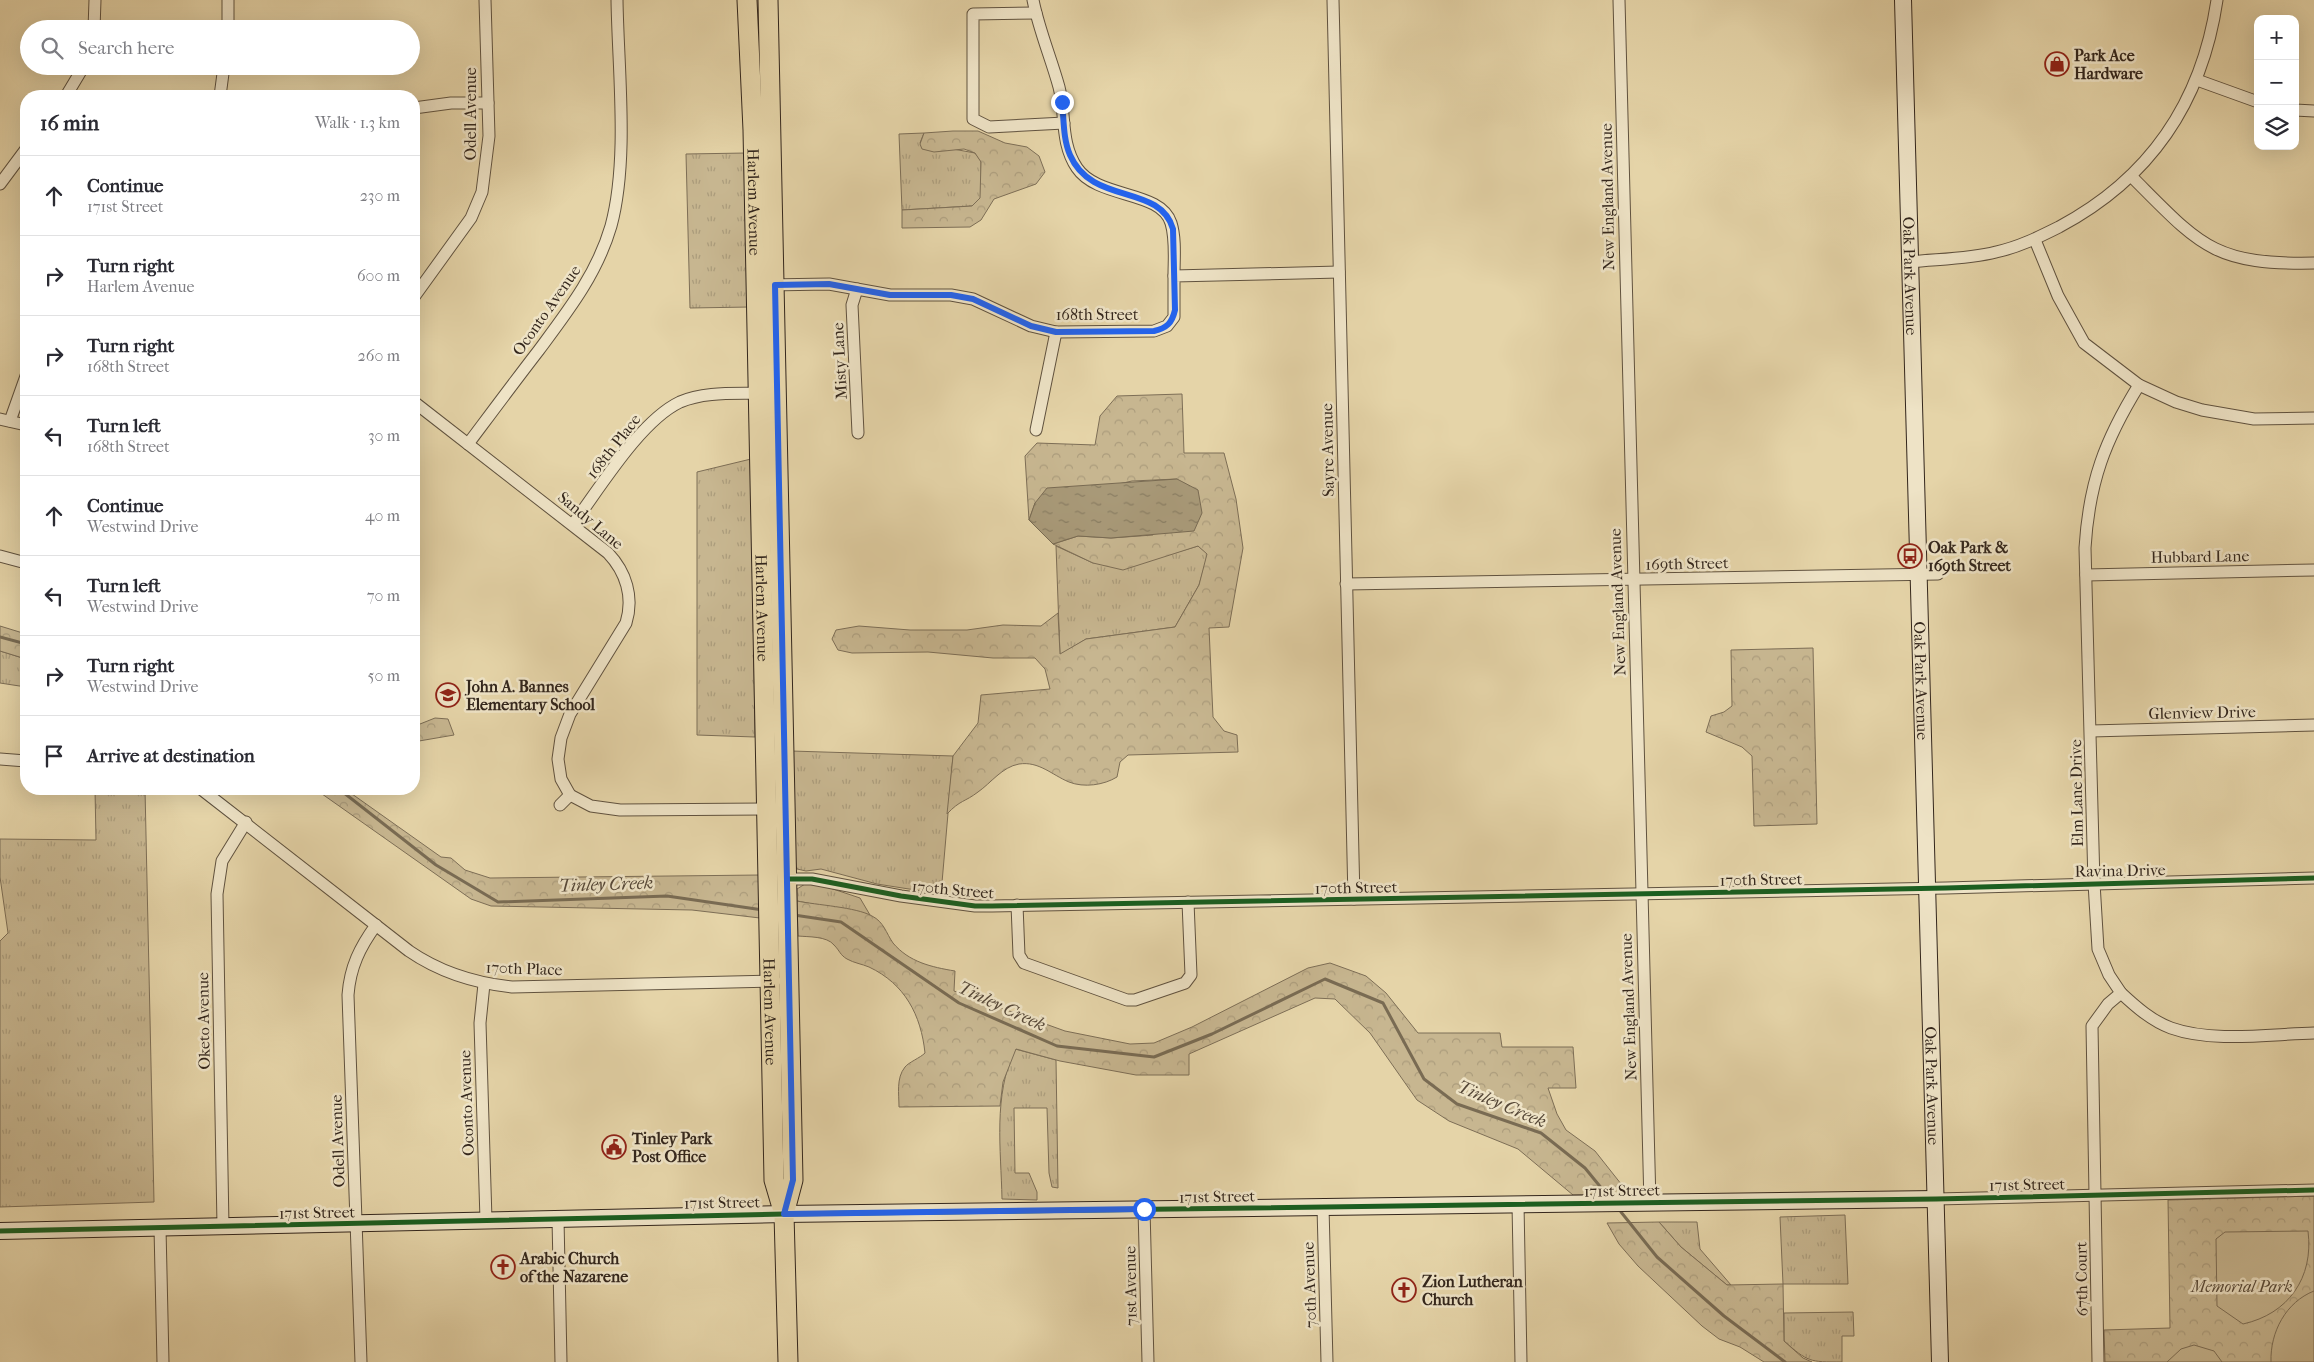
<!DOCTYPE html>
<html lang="en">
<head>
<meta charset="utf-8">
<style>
  :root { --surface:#fff; --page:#f2f2f3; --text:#2b2b33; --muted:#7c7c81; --line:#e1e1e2 }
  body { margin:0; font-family:"IM FELL French Canon",serif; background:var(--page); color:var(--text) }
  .controls { position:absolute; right:15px; top:15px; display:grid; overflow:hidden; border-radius:10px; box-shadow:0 5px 20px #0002 }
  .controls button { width:45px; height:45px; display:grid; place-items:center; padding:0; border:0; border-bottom:1px solid var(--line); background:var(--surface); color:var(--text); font:25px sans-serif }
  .stop { position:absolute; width:15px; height:15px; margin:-11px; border:4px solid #2563eb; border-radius:50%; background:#fff }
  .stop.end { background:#2563eb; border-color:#fff; box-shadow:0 1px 5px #0008 }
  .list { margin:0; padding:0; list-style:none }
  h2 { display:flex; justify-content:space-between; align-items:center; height:65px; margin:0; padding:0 20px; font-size:21px }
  h2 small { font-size:16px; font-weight:400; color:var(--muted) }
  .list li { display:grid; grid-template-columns:32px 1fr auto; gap:15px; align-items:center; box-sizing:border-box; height:80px; padding:0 20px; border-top:1px solid var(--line) }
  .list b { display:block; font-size:19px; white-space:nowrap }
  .list p { margin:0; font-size:16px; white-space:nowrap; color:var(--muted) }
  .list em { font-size:16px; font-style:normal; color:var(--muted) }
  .icon { flex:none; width:28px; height:28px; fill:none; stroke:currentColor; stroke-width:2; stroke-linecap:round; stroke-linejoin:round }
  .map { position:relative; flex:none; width:2314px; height:1362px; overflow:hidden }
  .search { position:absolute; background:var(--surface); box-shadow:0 5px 20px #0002; left:20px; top:20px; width:400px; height:55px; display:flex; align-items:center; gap:12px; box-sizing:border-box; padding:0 18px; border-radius:28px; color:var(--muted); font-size:19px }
  .panel { position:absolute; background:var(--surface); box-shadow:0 5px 20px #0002; left:20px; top:90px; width:400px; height:705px; border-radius:20px }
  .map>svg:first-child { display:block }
  .grass { fill:url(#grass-tufts); stroke:#7d6e56 }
  .forest { fill:url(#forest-crowns); stroke:#7d6e56 }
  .pitch { fill:#c7b690; stroke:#7d6e56 }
  .water { fill:url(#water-ripples); stroke:#796b53 }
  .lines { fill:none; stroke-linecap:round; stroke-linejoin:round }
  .stream { stroke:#796b53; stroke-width:3 }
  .street-casing { stroke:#60523f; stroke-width:13 }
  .secondary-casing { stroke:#33261c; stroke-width:18 }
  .primary-casing { stroke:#33261c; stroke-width:21 }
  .street { stroke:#eee3c6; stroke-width:11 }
  .secondary { stroke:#eee3c6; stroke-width:16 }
  .primary { stroke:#e5d4a8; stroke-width:19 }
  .cycleway-casing { stroke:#eee3c6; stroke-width:8 }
  .cycleway { stroke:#1b5e20; stroke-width:5 }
  .route { stroke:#2563eb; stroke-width:6 }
  .labels { text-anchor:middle; stroke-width:5; stroke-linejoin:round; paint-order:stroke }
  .poi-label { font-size:16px; font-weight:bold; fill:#33261c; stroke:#eee3c6; text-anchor:start }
  .street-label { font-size:16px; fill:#33261c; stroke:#eee3c6 }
  .park-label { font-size:16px; font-style:italic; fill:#584a39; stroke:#eee3c6 }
  .water-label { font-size:18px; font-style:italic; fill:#564838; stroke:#eee3c6 }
</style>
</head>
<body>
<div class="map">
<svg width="2314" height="1362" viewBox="0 0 2314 1362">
  <defs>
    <pattern id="grass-tufts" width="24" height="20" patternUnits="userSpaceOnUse" patternTransform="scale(1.25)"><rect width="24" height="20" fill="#c7b690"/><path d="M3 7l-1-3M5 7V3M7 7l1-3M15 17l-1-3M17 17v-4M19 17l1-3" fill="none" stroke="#ab9c7c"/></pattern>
    <pattern id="forest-crowns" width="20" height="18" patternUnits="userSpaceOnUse" patternTransform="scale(1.25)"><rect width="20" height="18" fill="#c7b690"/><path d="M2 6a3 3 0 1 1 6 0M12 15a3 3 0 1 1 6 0" fill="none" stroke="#ab9c7c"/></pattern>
    <pattern id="water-ripples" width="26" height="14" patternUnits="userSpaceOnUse" patternTransform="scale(1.25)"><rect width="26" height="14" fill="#a89978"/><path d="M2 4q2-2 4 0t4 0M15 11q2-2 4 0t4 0" fill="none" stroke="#897d62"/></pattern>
  </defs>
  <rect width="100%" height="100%" fill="#e5d4a8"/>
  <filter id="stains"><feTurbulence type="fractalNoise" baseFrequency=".004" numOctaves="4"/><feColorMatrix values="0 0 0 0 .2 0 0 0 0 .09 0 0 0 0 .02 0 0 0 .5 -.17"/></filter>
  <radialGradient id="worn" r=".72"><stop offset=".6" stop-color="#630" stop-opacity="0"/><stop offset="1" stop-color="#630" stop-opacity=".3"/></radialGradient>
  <g class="grass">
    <path d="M924 133 920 143 975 153 981 161V198L972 206 902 210 899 134Z"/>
    <path d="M746 153 750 307 690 308 686 154Z"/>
    <path d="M751 459 755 737 697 735V472Z"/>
    <path d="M1056 546 1093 563 1171 554 1198 546 1208 554 1199 585 1175 627 1086 639 1060 655Z"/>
    <path d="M0 651 26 659V687L0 683Z"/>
    <path d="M791 751 953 756 941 894 877 884 821 869 806 871 797 869 793 861Z"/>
    <path d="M95 789H145L154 1202 0 1207V941L8 933 0 877V839L96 840Z"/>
    <path d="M805 884 824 886 860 898 870 915 797 901V889Z"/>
    <path d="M1015 1049 1056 1060 1058 1188 1052 1187 1049 1173 1047 1108H1014L1015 1173H1029L1037 1192V1200L1002 1199C1001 1149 993 1096 1015 1049Z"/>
    <path d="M1845 1215 1848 1284H1783L1780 1217Z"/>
    <path d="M1659 1222H1697L1700 1249 1731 1285H1727L1681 1247Z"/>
    <path d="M1853 1312 1854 1336H1842V1362C1809 1362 1808 1362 1784 1341V1313Z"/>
  </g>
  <g class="forest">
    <path d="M953 131H978L1005 143 1027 147 1039 156 1045 172 1036 184 994 199 981 220 970 227 902 228V210L972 206 980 198 981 162 975 153 964 149 934 152 922 149 920 144 924 133Z"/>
    <path d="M1182 394 1184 453H1224L1236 499 1243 548 1229 627 1209 628 1213 717 1224 731 1237 735 1238 752 1128 755 1120 762 1117 777C1104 785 1084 788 1069 782 1052 775 1039 761 1019 764 1002 767 991 783 978 792 965 802 960 800 947 814L953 756 978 723 981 695 1050 689 1045 669 1035 658H993L928 652 852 653 838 650 832 639 836 630 859 626 910 630H967L1003 625 1041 626 1058 613 1060 654 1086 639 1175 627 1199 585 1207 554 1198 546 1123 570 1093 563 1053 544 1078 536 1111 538 1153 535 1177 479 1132 481 1035 503 1029 520 1025 456 1037 443 1095 445 1100 416 1117 396Z"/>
    <path d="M0 626 26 634V659L0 651Z"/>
    <path d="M1813 648 1817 824 1754 826 1752 756 1742 747 1706 732 1711 716 1724 712 1732 706 1731 650Z"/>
    <path d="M435 718 448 719 454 735 419 741 415 726Z"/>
    <path d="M315 789H345L441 857 451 858 465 870 490 878 760 875V918L692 910 491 906 471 899Z"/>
    <path d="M797 901C816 905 856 907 872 916 884 922 886 933 893 943 909 962 931 967 955 971L954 991 1065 1031 1130 1044 1154 1043 1192 1027 1308 968 1330 963 1366 976 1386 993 1418 1033H1500L1502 1047H1573L1576 1088H1548L1557 1114 1566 1130 1595 1151 1629 1194 1573 1195 1518 1149 1449 1121 1417 1100 1370 1033 1335 999 1315 998 1189 1054V1075H1136L1060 1061 1016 1049 1003 1082 1000 1106 899 1107C899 1094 896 1078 905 1067 909 1062 920 1058 925 1053 921 1015 905 984 869 967 862 964 854 963 847 959 840 955 840 951 834 945 827 936 808 937 798 936Z"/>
    <path d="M2314 1196V1362H2105L2104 1330 2170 1328 2168 1200Z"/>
    <path d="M1659 1222 1681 1247 1727 1285 1783 1284 1784 1341 1803 1358 1812 1362H1764L1740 1347 1719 1339 1702 1326 1638 1266 1619 1244 1607 1223Z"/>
  </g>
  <g class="pitch">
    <path d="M2308 1231C2314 1278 2288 1314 2243 1324L2217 1306 2216 1239 2225 1232Z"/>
    <path d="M2314 1291V1362H2271C2270 1332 2286 1302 2314 1291Z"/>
    <path d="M2194 1345 2214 1351 2222 1362H2167L2181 1349Z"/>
  </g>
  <path class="water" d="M1177 479 1198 490 1202 513 1194 531 1111 538 1078 536 1053 544 1029 520 1035 503 1047 488Z"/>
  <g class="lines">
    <g class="stream">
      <path d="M0 637 26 644"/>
      <path d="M339 789 436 865 498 902 667 896 763 910"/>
      <path d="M794 915 841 922 959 1003 1057 1046 1154 1057 1212 1034 1325 979 1383 1003 1424 1079 1457 1104 1541 1133 1585 1168 1607 1195"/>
      <path d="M1621 1212 1657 1257 1724 1316 1785 1362"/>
    </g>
    <g class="street-casing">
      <g id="street">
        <path d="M228 0V29"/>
        <path d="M1033 0C1039 30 1051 58 1059 87 1066 114 1060 143 1077 168 1098 199 1161 190 1171 223 1176 239 1174 259 1174 276"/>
        <path d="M1333 0 1354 899"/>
        <path d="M1619 0 1650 1203"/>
        <path d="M1036 13 973 14V119L989 127 1064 123"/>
        <path d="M94 29 95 0"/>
        <path d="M2197 80 2258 102"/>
        <path d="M66 96 84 66"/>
        <path d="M220 96 224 66"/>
        <path d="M414 108 451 103H488"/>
        <path d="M2295 110 2314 111"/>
        <path d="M2131 176C2200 245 2212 265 2314 263"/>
        <path d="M0 184 26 149"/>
        <path d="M2035 240 2058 296 2084 343 2139 385 2176 402 2202 410 2254 419 2314 418"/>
        <path d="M1910 262C1938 259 1969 259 1996 252 2019 247 2039 237 2059 227 2151 178 2202 102 2217 0"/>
        <path d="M768 285 829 284 890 295H951L973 299 1031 326 1056 332 1154 331 1167 326 1174 317V276L1339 272"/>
        <path d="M857 289 852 305 858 433"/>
        <path d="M414 297 471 218 482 192 489 136 485 0"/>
        <path d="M414 402 608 553C626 572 634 597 626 623L570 714 561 738 558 759 561 779 570 795 591 806 620 810 772 809"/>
        <path d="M0 419 26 425"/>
        <path d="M10 421 26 376"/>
        <path d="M1036 430 1056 332"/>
        <path d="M468 444C492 412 515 381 539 350 568 311 597 274 611 226 629 159 618 70 617 0"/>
        <path d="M573 524C600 488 640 421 680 402 705 391 737 394 763 393"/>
        <path d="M0 556 26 563"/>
        <path d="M2086 575 2314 570"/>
        <path d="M1346 584 1938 574"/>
        <path d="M2091 731 2314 725"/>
        <path d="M0 759 26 761"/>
        <path d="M201 789 409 951C441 973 474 983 512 987L775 981"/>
        <path d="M560 805 570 795"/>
        <path d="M788 879H812L901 896 975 906H992L1946 888 2314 878"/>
        <path d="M1017 905 1019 955 1024 963 1127 1000H1135L1185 983 1191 975 1188 902"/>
        <path d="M484 984 480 1023 486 1220"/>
        <path d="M2121 993C2136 1007 2152 1021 2171 1028 2213 1043 2270 1034 2314 1033"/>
        <path d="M1936 1199 2314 1190"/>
        <path d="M1518 1204 1521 1362"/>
        <path d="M1323 1207 1327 1362"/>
        <path d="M1144 1209 1148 1362"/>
        <path d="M558 1219 561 1362"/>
        <path d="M223 1226 217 894 222 861 246 822"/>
        <path d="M160 1228 163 1362"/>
        <path d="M361 1362 348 995C350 967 360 947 376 925"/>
        <path d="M2098 1362 2092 1026 2108 1004 2121 993 2109 975 2098 949 2094 883 2085 548C2089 482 2105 440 2139 385"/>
      </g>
    </g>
    <g class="secondary-casing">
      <g id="secondary">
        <path id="s1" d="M1903 0 1940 1362"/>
        <path d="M0 1231 784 1214 1936 1199"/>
      </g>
    </g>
    <g class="primary-casing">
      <g id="primary">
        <path id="s2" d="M747 0 753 130 774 1180 784 1214 788 1362"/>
        <path d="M768 0 793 1180 784 1214"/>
      </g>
    </g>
    <use href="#street" class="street"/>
    <use href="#secondary" class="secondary"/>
    <use href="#primary" class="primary"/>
    <g class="cycleway-casing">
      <g id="cycleway">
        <path d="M788 879H812L901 896 975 906H992L1946 888 2314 878"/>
        <path d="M0 1231 784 1214 1936 1199 2314 1190"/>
      </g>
    </g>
    <use href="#cycleway" class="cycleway"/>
  </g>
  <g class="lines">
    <path class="route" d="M1062 102C1064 120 1063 139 1070 155 1092 206 1160 183 1173 229L1175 310C1172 323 1167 328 1154 331L1056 332 1031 326 973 299 951 295H890L829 284 775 285 793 1180 784 1214 1144 1209"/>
  </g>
  <defs>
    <g id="shop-ring" transform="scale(1.25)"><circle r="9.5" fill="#eee3c6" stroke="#8f2418" stroke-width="1.5"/><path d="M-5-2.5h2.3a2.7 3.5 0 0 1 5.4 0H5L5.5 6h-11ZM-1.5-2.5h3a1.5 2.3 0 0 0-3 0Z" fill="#8f2418"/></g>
    <g id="bus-ring" transform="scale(1.25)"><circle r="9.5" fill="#eee3c6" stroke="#8f2418" stroke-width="1.5"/><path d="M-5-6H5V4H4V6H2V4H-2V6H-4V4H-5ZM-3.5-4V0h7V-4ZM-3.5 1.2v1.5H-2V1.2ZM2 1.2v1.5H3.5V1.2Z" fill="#8f2418"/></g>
    <g id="school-ring" transform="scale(1.25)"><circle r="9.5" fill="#eee3c6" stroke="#8f2418" stroke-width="1.5"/><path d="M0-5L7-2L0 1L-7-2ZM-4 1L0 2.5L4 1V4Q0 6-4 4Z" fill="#8f2418"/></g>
    <g id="civic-ring" transform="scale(1.25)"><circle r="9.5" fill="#eee3c6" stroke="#8f2418" stroke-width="1.5"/><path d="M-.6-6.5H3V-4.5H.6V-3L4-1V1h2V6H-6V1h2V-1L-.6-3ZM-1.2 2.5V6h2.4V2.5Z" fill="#8f2418"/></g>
    <g id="church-ring" transform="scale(1.25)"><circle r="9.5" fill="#eee3c6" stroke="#8f2418" stroke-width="1.5"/><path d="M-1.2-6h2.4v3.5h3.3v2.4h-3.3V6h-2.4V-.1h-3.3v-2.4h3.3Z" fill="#8f2418"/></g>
  </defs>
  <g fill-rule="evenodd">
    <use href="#shop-ring" x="2057" y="64"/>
    <use href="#bus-ring" x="1910" y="556"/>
    <use href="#school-ring" x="448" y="695"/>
    <use href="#civic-ring" x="614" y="1147"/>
    <use href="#church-ring" x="503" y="1267"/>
    <use href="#church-ring" x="1404" y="1290"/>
  </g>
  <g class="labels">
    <g class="poi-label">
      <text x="2074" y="61">Park Ace<tspan x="2074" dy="18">Hardware</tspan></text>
      <text x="1928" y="553">Oak Park &amp;<tspan x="1928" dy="18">169th Street</tspan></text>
      <text x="466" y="692">John A. Bannes<tspan x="466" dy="18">Elementary School</tspan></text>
      <text x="632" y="1144">Tinley Park<tspan x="632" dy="18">Post Office</tspan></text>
      <text x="520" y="1264">Arabic Church<tspan x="520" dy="18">of the Nazarene</tspan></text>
      <text x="1422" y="1287">Zion Lutheran<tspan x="1422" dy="18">Church</tspan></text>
    </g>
    <g class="street-label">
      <text transform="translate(470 114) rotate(-90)" y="6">Odell Avenue</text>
      <text transform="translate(1607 197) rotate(-91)" y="6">New England Avenue</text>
      <text dy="6" stroke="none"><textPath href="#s2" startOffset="202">Harlem Avenue</textPath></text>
      <text dy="6" stroke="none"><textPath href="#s1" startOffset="276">Oak Park Avenue</textPath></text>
      <text transform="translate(546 310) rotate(-55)" y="6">Oconto Avenue</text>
      <text x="1097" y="320">168th Street</text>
      <text transform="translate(839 361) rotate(-93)" y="6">Misty Lane</text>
      <text transform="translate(613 446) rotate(-52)" y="6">168th Place</text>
      <text transform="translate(1327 450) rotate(-91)" y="6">Sayre Avenue</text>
      <text transform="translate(591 520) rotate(40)" y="6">Sandy Lane</text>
      <text transform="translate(2200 556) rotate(-1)" y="6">Hubbard Lane</text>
      <text transform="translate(1687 563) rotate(-1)" y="6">169th Street</text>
      <text transform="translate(1617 602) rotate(-92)" y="6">New England Avenue</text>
      <text dy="6" stroke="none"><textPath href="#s2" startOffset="608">Harlem Avenue</textPath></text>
      <text dy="6" stroke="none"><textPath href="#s1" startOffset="681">Oak Park Avenue</textPath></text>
      <text transform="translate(2202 712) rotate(-1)" y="6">Glenview Drive</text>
      <text transform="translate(2076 793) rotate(-91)" y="6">Elm Lane Drive</text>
      <text transform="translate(2120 870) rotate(-1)" y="6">Ravina Drive</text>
      <text transform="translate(1761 879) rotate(-1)" y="6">170th Street</text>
      <text transform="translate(1356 887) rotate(-1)" y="6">170th Street</text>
      <text transform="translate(953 889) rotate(5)" y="6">170th Street</text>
      <text transform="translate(524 968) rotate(2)" y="6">170th Place</text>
      <text transform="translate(1628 1007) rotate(-92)" y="6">New England Avenue</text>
      <text dy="6" stroke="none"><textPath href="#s2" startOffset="1012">Harlem Avenue</textPath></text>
      <text transform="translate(203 1021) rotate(-91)" y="6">Oketo Avenue</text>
      <text dy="6" stroke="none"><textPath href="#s1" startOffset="1086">Oak Park Avenue</textPath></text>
      <text transform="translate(466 1103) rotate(-92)" y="6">Oconto Avenue</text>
      <text transform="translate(337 1141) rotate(-92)" y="6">Odell Avenue</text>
      <text transform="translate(2027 1184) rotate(-1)" y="6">171st Street</text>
      <text transform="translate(1622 1190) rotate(-1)" y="6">171st Street</text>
      <text transform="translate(1217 1196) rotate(-1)" y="6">171st Street</text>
      <text transform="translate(722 1202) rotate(-1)" y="6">171st Street</text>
      <text transform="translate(317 1212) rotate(-1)" y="6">171st Street</text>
      <text transform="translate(2081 1279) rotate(-91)" y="6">67th Court</text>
      <text transform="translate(1309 1285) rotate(-92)" y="6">70th Avenue</text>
      <text transform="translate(1130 1286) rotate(-91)" y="6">71st Avenue</text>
    </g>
    <g class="park-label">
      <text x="2242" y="1292">Memorial Park</text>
    </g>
    <g class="water-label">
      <text transform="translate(606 884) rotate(-2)" y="6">Tinley Creek</text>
      <text transform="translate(1002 1006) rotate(25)" y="6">Tinley Creek</text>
      <text transform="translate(1502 1104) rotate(23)" y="6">Tinley Creek</text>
    </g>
  </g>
  <rect width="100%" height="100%" filter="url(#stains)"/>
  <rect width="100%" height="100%" fill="url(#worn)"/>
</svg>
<div class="controls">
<button>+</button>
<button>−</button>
<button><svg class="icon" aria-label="layers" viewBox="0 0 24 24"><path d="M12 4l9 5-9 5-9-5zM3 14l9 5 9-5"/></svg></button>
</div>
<div class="stop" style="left:1144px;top:1209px"></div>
<div class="stop end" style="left:1062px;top:102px"></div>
<div class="search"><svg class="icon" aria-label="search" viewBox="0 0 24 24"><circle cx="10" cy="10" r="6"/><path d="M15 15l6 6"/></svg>Search here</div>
<section class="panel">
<h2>16 min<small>Walk · 1.3 km</small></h2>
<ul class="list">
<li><svg class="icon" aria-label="ahead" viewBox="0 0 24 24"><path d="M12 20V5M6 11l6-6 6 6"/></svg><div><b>Continue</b><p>171st Street</p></div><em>230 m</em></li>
<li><svg class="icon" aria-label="right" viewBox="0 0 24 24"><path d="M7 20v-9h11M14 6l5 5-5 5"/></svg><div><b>Turn right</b><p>Harlem Avenue</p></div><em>600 m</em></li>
<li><svg class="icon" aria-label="right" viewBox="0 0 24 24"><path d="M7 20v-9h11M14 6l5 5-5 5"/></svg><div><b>Turn right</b><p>168th Street</p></div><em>260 m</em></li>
<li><svg class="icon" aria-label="left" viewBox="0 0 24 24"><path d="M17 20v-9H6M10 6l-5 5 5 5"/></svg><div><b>Turn left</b><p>168th Street</p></div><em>30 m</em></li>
<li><svg class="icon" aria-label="ahead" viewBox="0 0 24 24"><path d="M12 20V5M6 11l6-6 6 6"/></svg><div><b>Continue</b><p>Westwind Drive</p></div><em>40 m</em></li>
<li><svg class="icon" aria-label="left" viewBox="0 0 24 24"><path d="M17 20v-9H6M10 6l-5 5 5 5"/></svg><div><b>Turn left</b><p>Westwind Drive</p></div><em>70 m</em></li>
<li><svg class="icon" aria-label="right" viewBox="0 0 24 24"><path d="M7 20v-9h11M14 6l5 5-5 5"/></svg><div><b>Turn right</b><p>Westwind Drive</p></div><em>50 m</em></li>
<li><svg class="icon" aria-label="arrive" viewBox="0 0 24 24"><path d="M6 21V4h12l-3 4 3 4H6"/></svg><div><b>Arrive at destination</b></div></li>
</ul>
</section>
</div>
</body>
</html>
